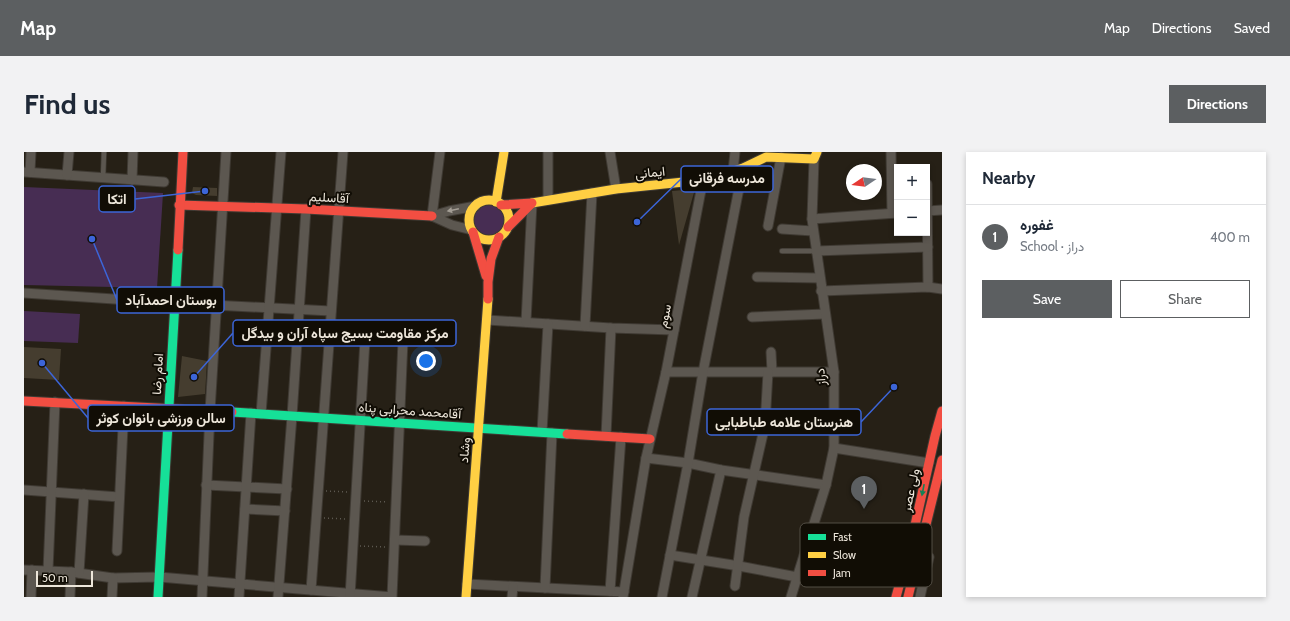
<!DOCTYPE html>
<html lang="en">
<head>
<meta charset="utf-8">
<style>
  :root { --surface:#fff; --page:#f2f2f3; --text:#1f2937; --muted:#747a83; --line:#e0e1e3; --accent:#5c5f61 }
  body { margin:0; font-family:Cabin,Vazirmatn,sans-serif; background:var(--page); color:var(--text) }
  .controls { position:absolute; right:12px; top:12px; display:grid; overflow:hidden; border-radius:0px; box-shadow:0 2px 6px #0003 }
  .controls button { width:36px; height:36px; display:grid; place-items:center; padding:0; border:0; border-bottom:1px solid var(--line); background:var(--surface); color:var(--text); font:20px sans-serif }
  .compass { position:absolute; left:822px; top:12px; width:36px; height:36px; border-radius:50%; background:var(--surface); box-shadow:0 2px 6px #0003; rotate:257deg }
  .scale { position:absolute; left:12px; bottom:10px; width:57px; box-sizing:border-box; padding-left:4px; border:2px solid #ede6da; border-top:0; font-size:11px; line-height:14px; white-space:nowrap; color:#ede6da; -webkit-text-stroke:3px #110d05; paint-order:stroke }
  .you { position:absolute; left:402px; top:209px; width:14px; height:14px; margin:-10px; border:3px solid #fff; border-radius:50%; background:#1a73e8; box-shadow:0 0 0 6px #1a73e833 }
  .badge { display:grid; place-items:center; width:26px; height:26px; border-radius:50%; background:var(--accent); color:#fff; font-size:13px; font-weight:700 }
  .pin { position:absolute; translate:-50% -33px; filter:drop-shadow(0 1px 2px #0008) }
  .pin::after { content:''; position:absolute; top:21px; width:14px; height:12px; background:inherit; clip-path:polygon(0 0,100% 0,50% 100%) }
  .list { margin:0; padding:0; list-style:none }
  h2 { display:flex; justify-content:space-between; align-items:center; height:52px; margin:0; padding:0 16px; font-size:17px }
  h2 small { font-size:13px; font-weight:400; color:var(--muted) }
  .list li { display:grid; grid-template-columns:26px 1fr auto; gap:12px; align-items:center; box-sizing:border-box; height:64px; padding:0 16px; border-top:1px solid var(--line) }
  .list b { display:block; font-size:15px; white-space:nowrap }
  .list p { margin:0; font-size:13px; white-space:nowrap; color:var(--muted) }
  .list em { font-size:13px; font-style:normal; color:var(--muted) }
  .actions { display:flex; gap:8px; padding:12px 16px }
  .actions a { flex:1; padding:9px 0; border:1px solid var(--accent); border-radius:0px; text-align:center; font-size:14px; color:var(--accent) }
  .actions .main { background:var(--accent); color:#fff }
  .map { position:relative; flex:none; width:918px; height:445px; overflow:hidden; border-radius:0px }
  header { display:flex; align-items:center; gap:24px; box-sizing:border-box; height:56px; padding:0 20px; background:var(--accent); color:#fff }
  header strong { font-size:19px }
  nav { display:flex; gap:22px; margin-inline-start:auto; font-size:14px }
  .intro { display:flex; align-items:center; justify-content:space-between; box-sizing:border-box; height:96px; padding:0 24px }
  h1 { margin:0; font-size:28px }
  .button { padding:10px 18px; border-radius:0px; background:var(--accent); color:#fff; font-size:14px; font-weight:700 }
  main { display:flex; gap:24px; padding:0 24px }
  aside { flex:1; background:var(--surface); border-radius:0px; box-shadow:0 2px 6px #0003 }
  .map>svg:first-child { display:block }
  .green { fill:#472d53 }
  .building { fill:#453d2f }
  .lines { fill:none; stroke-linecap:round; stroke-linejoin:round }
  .lane-casing { stroke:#3f3a33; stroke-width:6 }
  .street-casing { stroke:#3f3a33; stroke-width:11 }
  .fast-casing { stroke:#3f3a33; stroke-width:11 }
  .slow-casing { stroke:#3f3a33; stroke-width:11 }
  .jam-casing { stroke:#3f3a33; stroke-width:11 }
  .path { stroke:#5e5a52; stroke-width:1.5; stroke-dasharray:1 3; stroke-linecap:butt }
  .lane { stroke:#5c5750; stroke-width:4.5 }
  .street { stroke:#5c5750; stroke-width:9 }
  .fast { stroke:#16e098; stroke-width:9 }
  .slow { stroke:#ffcf43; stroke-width:9 }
  .jam { stroke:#f24e42; stroke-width:9 }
  .oneway { fill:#a49e95 }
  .oneway2 { fill:#148156 }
  .labels { text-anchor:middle; stroke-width:4; stroke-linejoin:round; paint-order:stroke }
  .street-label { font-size:13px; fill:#ede6da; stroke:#110d05 }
  .key { fill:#110d05; stroke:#534e45; stroke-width:1 }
  .key-label { font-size:11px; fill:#ede6da }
  .leader { fill:none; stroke:#3c65d8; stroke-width:1.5 }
  .callout-dot { fill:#3c65d8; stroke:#110d05; stroke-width:1.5 }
  .callout { fill:#110d05; stroke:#3c65d8; stroke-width:1.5 }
  .callout-label { font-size:14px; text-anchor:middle; font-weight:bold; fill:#ede6da }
</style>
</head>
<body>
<header>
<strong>Map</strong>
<nav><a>Map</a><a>Directions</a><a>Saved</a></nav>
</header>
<div class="intro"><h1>Find us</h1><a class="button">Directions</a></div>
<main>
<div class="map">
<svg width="918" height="445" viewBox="0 0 918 445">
  <rect width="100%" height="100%" fill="#262016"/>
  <g class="green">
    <path d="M0 35 139 41 133 136 0 133Z"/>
    <circle cx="465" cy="68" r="17"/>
    <path d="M0 159 56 162 54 191 0 189Z"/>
  </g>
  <g class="building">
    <path d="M169 35 193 36V44L172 43 168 41Z"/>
    <path d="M671 37 655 93 648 39Z"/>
    <path d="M0 195 37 197 35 228 0 226Z"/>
    <path d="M158 204 183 209 181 242 154 245Z"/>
  </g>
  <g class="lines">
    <g class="lane-casing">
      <g id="lane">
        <path d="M79 26 80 0"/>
        <path d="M758 99H792"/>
      </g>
    </g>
    <g class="street-casing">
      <g id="street">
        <path d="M524 0V48"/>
        <path d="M586 0 592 37"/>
        <path d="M867 0 868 61"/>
        <path d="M709 19 711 0"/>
        <path d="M0 20 140 30"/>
        <path d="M6 20 7 0"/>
        <path d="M43 23 45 0"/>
        <path d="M108 28 109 0"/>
        <path d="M903 32 904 135"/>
        <path d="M903 59 918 58"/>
        <path d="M408 64 416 0"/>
        <path d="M408 64 425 59 452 54"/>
        <path d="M408 64 428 73 448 78"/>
        <path d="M788 67 873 61"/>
        <path d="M744 74 757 5"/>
        <path d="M758 77 789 79"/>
        <path d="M792 99 904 95"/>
        <path d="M733 125 795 126"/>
        <path d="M797 139 904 135 918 137"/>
        <path d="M0 141 150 151 307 159"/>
        <path d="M728 165 801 162"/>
        <path d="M463 168 587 176 650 178"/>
        <path d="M502 170 508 51"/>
        <path d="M561 174 568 41"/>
        <path d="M747 200 748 220"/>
        <path d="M642 220H810"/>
        <path d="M237 262 257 0"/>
        <path d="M518 280 524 172"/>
        <path d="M582 284 587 176"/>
        <path d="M810 296 905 311"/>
        <path d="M622 306 664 311 697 318 802 333"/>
        <path d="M182 333 263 337"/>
        <path d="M0 338 95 345"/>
        <path d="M221 357 261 359"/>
        <path d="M371 388 401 389"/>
        <path d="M93 399 100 254"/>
        <path d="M646 403 715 414 773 425"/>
        <path d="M0 418 47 420 89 426 135 425 368 445 379 188 305 186"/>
        <path d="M24 419 31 250"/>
        <path d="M55 421 60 342"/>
        <path d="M443 432 600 440"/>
        <path d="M711 434 720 365 741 273 744 220"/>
        <path d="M521 436 528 281"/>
        <path d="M287 438 319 0"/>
        <path d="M586 439 597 285"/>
        <path d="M7 445 8 418"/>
        <path d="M46 445 47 420"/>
        <path d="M88 445 89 426"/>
        <path d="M178 445 186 259 202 0"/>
        <path d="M215 445 227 261"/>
        <path d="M254 445 268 264 282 57"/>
        <path d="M326 445 341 188"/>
        <path d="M488 445 489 435"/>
        <path d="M599 445 622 306 642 220 679 28"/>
        <path d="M638 445 664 311 679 220 719 16"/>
        <path d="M668 445 697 318"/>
        <path d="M767 445 802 333 810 296V220L788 67 790 7"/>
        <path d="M896 445 905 405"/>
      </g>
    </g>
    <g class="fast-casing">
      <g id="fast">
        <path d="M208 260 543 282"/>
        <path d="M134 445 154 98"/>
      </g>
    </g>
    <g class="slow-casing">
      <g id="slow">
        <circle cx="465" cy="68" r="20"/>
        <path d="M472 50 480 0"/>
        <path d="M508 51 592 37 679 28 719 16 742 5 790 7 793 0"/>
        <path d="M442 445 464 147"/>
      </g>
    </g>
    <g class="jam-casing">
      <g id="jam">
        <path d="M155 53 282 57 408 64"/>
        <path d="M477 53 508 51 484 75"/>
        <path d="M449 80 462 124"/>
        <path d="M154 98 159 0"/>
        <path d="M464 147V130L467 107 475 85"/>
        <path d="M0 249 208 260"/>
        <path d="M543 282 626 287"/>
        <path d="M872 445 887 391 911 284 918 259"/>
        <path d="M884 445 918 308"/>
      </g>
    </g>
    <g class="path">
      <path d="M302 339 324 340"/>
      <path d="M340 349 364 350"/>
      <path d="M300 366 322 367"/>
      <path d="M336 394 362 395"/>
    </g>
    <use href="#lane" class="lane"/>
    <use href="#street" class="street"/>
    <use href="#fast" class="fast"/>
    <use href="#slow" class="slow"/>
    <use href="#jam" class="jam"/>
  </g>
  <defs><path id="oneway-solid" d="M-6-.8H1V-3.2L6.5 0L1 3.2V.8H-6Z"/></defs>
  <use class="oneway" href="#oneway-solid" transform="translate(429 58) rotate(168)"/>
  <use class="oneway2" href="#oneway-solid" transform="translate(899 338) rotate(101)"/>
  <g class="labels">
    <g class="street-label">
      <text transform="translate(626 20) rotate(-6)" y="5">ایمانی</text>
      <text transform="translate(305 45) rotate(3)" y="5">آقاسلیم</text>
      <text transform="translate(640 164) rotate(-79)" y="5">سوم</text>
      <text transform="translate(133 222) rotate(-87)" y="5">امام رضا</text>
      <text transform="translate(796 225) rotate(-93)" y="5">دراز</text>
      <text transform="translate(386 258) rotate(4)" y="5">آقامحمد محرابی پناه</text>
      <text transform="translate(440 298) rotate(-86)" y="5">وشاد</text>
      <text transform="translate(886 338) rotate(-78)" y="5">ولی عصر</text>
    </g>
  </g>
  <rect x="776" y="371" width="132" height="64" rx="6" class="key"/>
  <rect x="784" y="382" width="18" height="6" fill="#16e098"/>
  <rect x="784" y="400" width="18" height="6" fill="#ffcf43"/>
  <rect x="784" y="418" width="18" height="6" fill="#f24e42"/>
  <g class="key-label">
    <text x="809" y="389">Fast</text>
    <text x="809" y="407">Slow</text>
    <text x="809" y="425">Jam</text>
  </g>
  <path class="leader" d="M613 70L657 27M181 39L111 47M68 87L93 148M170 225L209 181M18 211L64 266M870 235L837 270"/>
  <g class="callout-dot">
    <circle cx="613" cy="70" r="4"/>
    <circle cx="181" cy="39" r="4"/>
    <circle cx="68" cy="87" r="4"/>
    <circle cx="170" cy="225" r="4"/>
    <circle cx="18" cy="211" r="4"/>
    <circle cx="870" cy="235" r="4"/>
  </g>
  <g class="callout">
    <rect x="657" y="14" width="92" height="26" rx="4"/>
    <rect x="75" y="34" width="36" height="26" rx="4"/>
    <rect x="93" y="135" width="107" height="26" rx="4"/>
    <rect x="209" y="168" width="223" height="26" rx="4"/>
    <rect x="64" y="253" width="146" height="26" rx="4"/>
    <rect x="683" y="257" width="154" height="26" rx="4"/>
  </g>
  <g class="callout-label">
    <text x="703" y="31">مدرسه فرقانی</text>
    <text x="93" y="52">اتکا</text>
    <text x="147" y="153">بوستان احمدآباد</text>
    <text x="321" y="186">مرکز مقاومت بسیج سپاه آران و بیدگل</text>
    <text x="137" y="271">سالن ورزشی بانوان کوثر</text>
    <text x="760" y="275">هنرستان علامه طباطبایی</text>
  </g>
</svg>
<div class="controls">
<button>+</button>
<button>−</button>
</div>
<svg class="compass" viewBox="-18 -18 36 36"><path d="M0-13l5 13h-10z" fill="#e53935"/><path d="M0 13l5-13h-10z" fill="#747a83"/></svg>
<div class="scale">50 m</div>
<div class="you"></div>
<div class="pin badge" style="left:840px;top:357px">1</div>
</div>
<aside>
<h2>Nearby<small></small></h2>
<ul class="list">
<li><span class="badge">1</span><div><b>غفوره</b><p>School · دراز</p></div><em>400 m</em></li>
</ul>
<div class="actions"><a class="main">Save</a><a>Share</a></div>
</aside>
</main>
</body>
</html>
